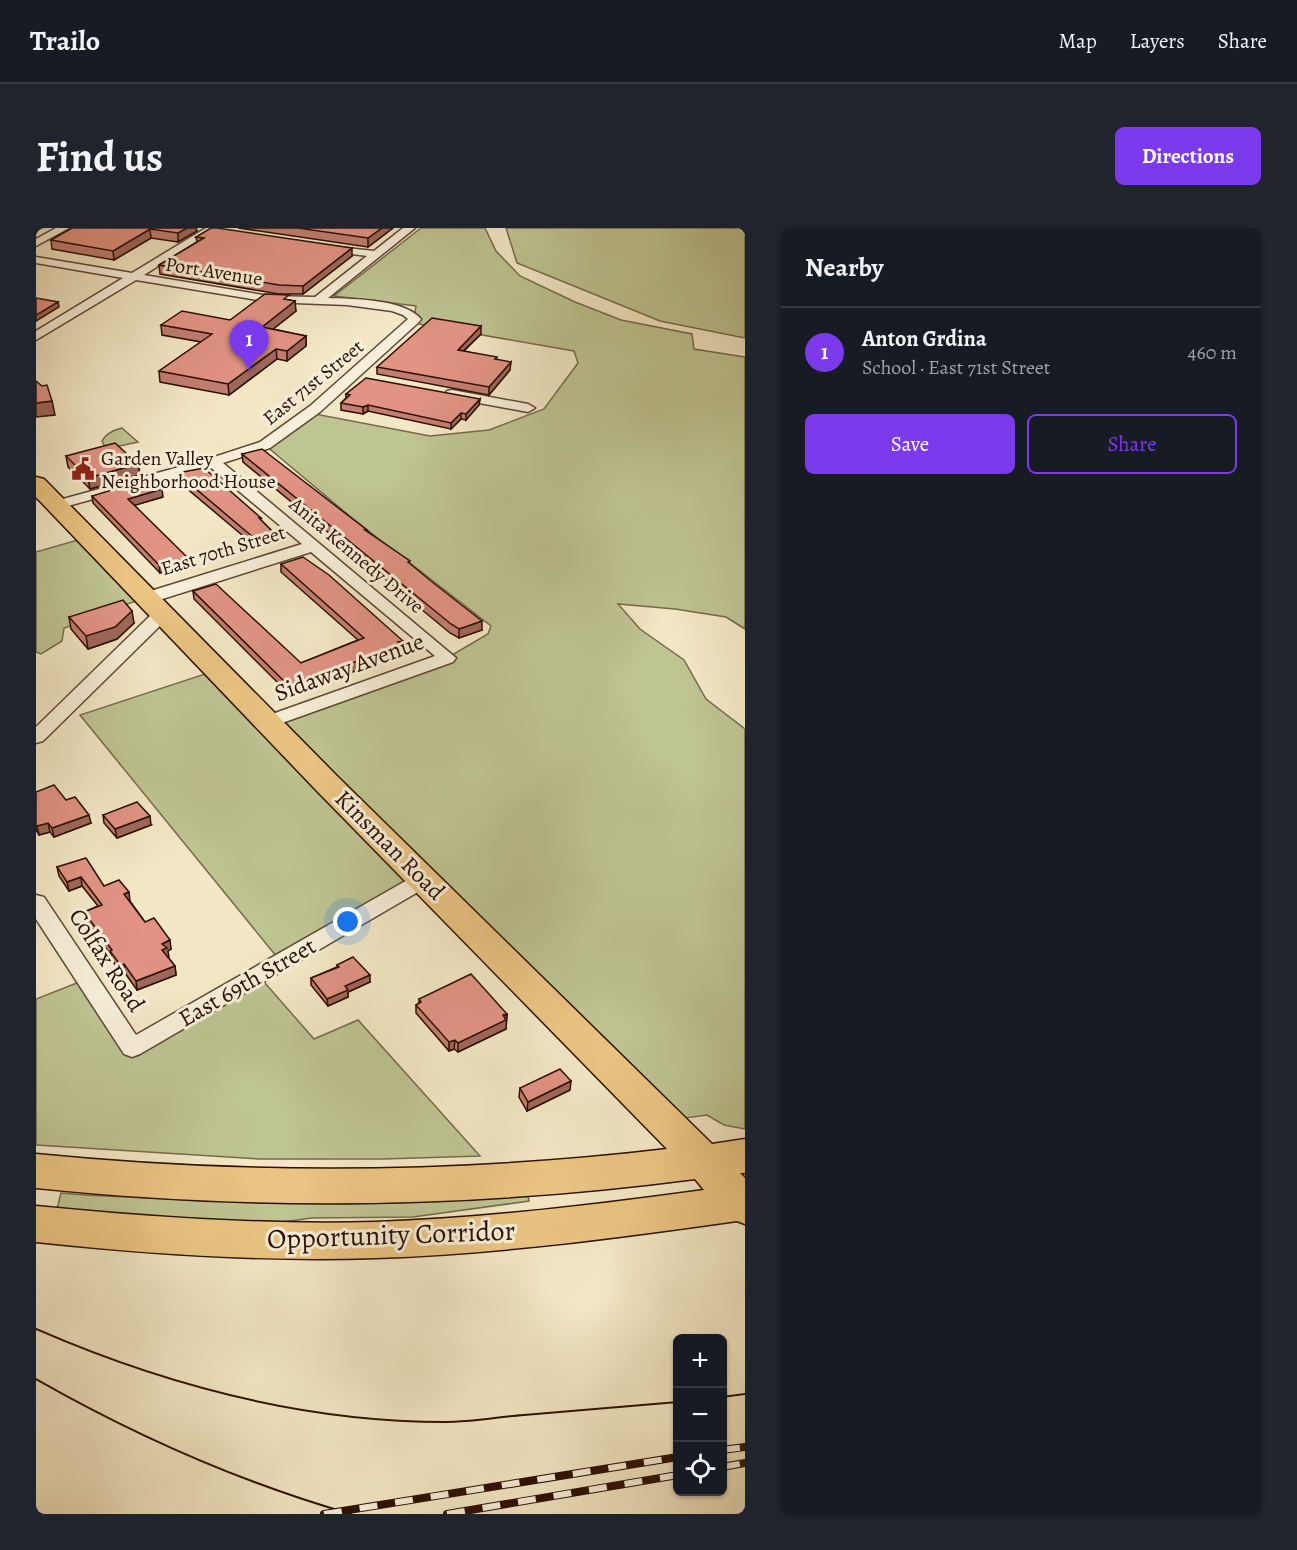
<!DOCTYPE html>
<html lang="en">
<head>
<meta charset="utf-8">
<style>
  :root { --surface:#171b24; --page:#20242c; --text:#f1f3f6; --muted:#9ea1a6; --line:#363941; --accent:#7c3aed }
  body { margin:0; font-family:Alegreya,serif; background:var(--page); color:var(--text) }
  .controls { position:absolute; right:18px; bottom:18px; display:grid; overflow:hidden; border-radius:9px; box-shadow:0 2px 4px #0004 }
  .controls button { width:54px; height:54px; display:grid; place-items:center; padding:0; border:0; border-bottom:2px solid var(--line); background:var(--surface); color:var(--text); font:30px sans-serif }
  .you { position:absolute; left:312px; top:694px; width:21px; height:21px; margin:-15px; border:4px solid #fff; border-radius:50%; background:#1a73e8; box-shadow:0 0 0 9px #1a73e833 }
  .badge { display:grid; place-items:center; width:39px; height:39px; border-radius:50%; background:var(--accent); color:#fff; font-size:20px; font-weight:700 }
  .pin { position:absolute; translate:-50% -50px; filter:drop-shadow(0 2px 3px #0008) }
  .pin::after { content:''; position:absolute; top:32px; width:21px; height:18px; background:inherit; clip-path:polygon(0 0,100% 0,50% 100%) }
  .list { margin:0; padding:0; list-style:none }
  h2 { display:flex; justify-content:space-between; align-items:center; height:78px; margin:0; padding:0 24px; font-size:26px }
  h2 small { font-size:20px; font-weight:400; color:var(--muted) }
  .list li { display:grid; grid-template-columns:39px 1fr auto; gap:18px; align-items:center; box-sizing:border-box; height:90px; padding:0 24px; border-top:2px solid var(--line) }
  .list b { display:block; font-size:22px; white-space:nowrap }
  .list p { margin:0; font-size:20px; white-space:nowrap; color:var(--muted) }
  .list em { font-size:20px; font-style:normal; color:var(--muted) }
  .actions { display:flex; gap:12px; padding:18px 24px }
  .actions a { flex:1; padding:14px 0; border:2px solid var(--accent); border-radius:9px; text-align:center; font-size:21px; color:var(--accent) }
  .actions .main { background:var(--accent); color:#fff }
  .icon { flex:none; width:33px; height:33px; fill:none; stroke:currentColor; stroke-width:2; stroke-linecap:round; stroke-linejoin:round }
  .map { position:relative; flex:none; width:709px; height:1286px; overflow:hidden; border-radius:9px }
  header { display:flex; align-items:center; gap:36px; box-sizing:border-box; height:84px; padding:0 30px; background:var(--surface); border-bottom:2px solid var(--line) }
  header strong { font-size:28px }
  nav { display:flex; gap:33px; margin-inline-start:auto; font-size:21px }
  .intro { display:flex; align-items:center; justify-content:space-between; box-sizing:border-box; height:144px; padding:0 36px }
  h1 { margin:0; font-size:42px }
  .button { padding:15px 27px; border-radius:9px; background:var(--accent); color:#fff; font-size:21px; font-weight:700 }
  main { display:flex; gap:36px; padding:0 36px }
  aside { flex:1; background:var(--surface); border-radius:9px; box-shadow:0 2px 4px #0004 }
  .map>svg:first-child { display:block }
  .green { fill:#bec492; stroke:#766a4a; stroke-width:1.5 }
  .lines { fill:none; stroke-linecap:round; stroke-linejoin:round }
  .street-casing { stroke:#5e4534; stroke-width:3 }
  .primary-casing { stroke:#2d0f03; stroke-width:3 }
  .street { fill:#f7efd9; fill-rule:evenodd }
  .primary { fill:#eac482; fill-rule:evenodd }
  .tram { stroke:#2d0f03; stroke-width:2 }
  .rail-casing { stroke:#2d0f03; stroke-width:8 }
  .rail { stroke:#f7efd9; stroke-width:6; stroke-dasharray:18; stroke-linecap:butt }
  .wall { fill:#c27e72; stroke:#2d0f03; stroke-width:1.5 }
  .shaded-wall { fill:#9e675c; stroke:#2d0f03; stroke-width:1.5 }
  .building { fill:#e19384; stroke:#2d0f03; stroke-width:1.5 }
  .labels { text-anchor:middle; stroke-width:6; stroke-linejoin:round; paint-order:stroke }
  .far-street-label { font-size:20px; fill:#2d0f03; stroke:#f7efd9 }
  .far-poi-label { font-size:20px; fill:#2d0f03; stroke:#f7efd9; text-anchor:start }
  .street-label { font-size:24px; fill:#2d0f03; stroke:#f7efd9 }
  .near-street-label { font-size:28px; fill:#2d0f03; stroke:#f7efd9 }
</style>
</head>
<body>
<header>
<strong>Trailo</strong>
<nav><a>Map</a><a>Layers</a><a>Share</a></nav>
</header>
<div class="intro"><h1>Find us</h1><a class="button">Directions</a></div>
<main>
<div class="map">
<svg width="709" height="1286" viewBox="0 0 709 1286">
  <rect width="100%" height="100%" fill="#f3e7c5"/>
  <filter id="stains"><feTurbulence type="fractalNoise" baseFrequency=".00333" numOctaves="4"/><feColorMatrix values="0 0 0 0 .2 0 0 0 0 .09 0 0 0 0 .02 0 0 0 .5 -.17"/></filter>
  <radialGradient id="worn" r=".72"><stop offset=".6" stop-color="#630" stop-opacity="0"/><stop offset="1" stop-color="#630" stop-opacity=".3"/></radialGradient>
  <g class="green">
    <path d="M385 0H449L460 23 484 48 539 74 585 92 656 106 658 121 709 129V401L690 389 639 381 582 376 604 401 648 432 670 471 709 501V901L688 897 671 887 628 893 387 652 245 734 44 487 181 442 232 494 411 430 452 406 455 398 316 290 229 217 274 185 394 208 453 202 508 181 542 135 538 123 377 95 380 78 298 68Z"/>
    <path d="M470 0H709V110L624 93 481 35Z"/>
    <path d="M86 200 102 214 70 221 66 213C70 205 78 202 86 200Z"/>
    <path d="M52 309 111 370 68 383V387L28 400 26 413 5 426 0 424V324Z"/>
    <path d="M222 747 278 811 322 792 444 928 347 931H223L0 917V771L51 751 97 820Z"/>
    <path d="M25 965C69 969 109 970 153 971 266 976 378 974 492 968L493 973 377 989 276 990 217 998 21 981Z"/>
  </g>
  <g class="lines">
    <g class="street-casing">
      <g id="street">
        <path d="M20 0H33L0 18V11Z"/>
        <path d="M170 0H182L108 47 233 68 279 69 331 28 287 22 283 21V17L338 23 367 0H379L292 70C318 71 368 71 385 91L383 94 284 184 234 220 187 235 420 430 417 434 232 500 225 498 223 494 225 490 399 428 275 324 117 374H105L103 370 105 366 266 316 174 239 21 281 14 277 16 274 172 231 224 214 274 178 372 91 367 87 356 83 311 77 233 74 100 52 0 112V103L87 50 0 35V29L96 45Z"/>
        <path d="M416 162 492 176 499 180 492 184 411 169 409 166 411 163Z"/>
        <path d="M126 381 132 382 134 386 132 390 7 513 0 515V499L120 382Z"/>
        <path d="M387 645 394 647 398 652 394 657 104 826 96 829 88 826 0 691V667L8 669 100 807 380 647Z"/>
      </g>
    </g>
    <g class="primary-casing">
      <path id="primary" d="M0 249 8 251 301 548 676 916 709 911V945H704L709 950V996L701 993C581 1010 461 1026 340 1030 226 1034 113 1026 0 1014V978C113 989 226 997 339 994 450 990 559 977 668 962L659 951C436 980 224 983 0 960V926C211 947 420 946 631 921L279 561 0 269Z"/>
    </g>
    <use href="#street" class="street"/>
    <use href="#primary" class="primary"/>
    <g class="tram">
      <path d="M0 1101C131 1158 267 1194 410 1194 436 1194 462 1189 488 1187 539 1183 590 1178 642 1174"/>
      <path d="M0 1151C100 1208 204 1254 315 1286"/>
      <path d="M686 1169 709 1166"/>
    </g>
    <g class="rail-casing">
      <g id="rail">
        <path d="M686 1222 709 1219"/>
        <path d="M686 1239 709 1235"/>
        <path d="M288 1286 642 1229"/>
        <path d="M411 1286 642 1247"/>
      </g>
    </g>
    <use href="#rail" class="rail"/>
  </g>
  <g class="wall">
    <path d="M36 0H160L161 3 142 14 115 10 78 32 16 21 15 12Z"/>
    <path d="M202 0H357L332 19Z"/>
    <path d="M160 9 316 28 267 66H243L124 46 123 37 161 14Z"/>
    <path d="M254 72 260 83 237 101 270 108V118L251 133 241 131 193 167 124 154 123 143 165 114 126 107 125 97 194 92Z"/>
    <path d="M445 106 428 123 461 131 474 142 453 167 341 146V139Z"/>
    <path d="M310 166 444 171 443 177 430 192 425 191 415 201 332 183 327 186 305 182V175L310 170Z"/>
    <path d="M206 226 331 303 374 336 446 402 423 410 414 405 207 234Z"/>
    <path d="M30 228 102 236 104 247 54 261 32 239Z"/>
    <path d="M141 245 225 290V292L238 305V312L219 318 142 253Z"/>
    <path d="M56 268 127 269 98 277 153 338 124 345 57 275Z"/>
    <path d="M245 336 367 421 365 422V425L319 443 252 465 158 371 157 363 265 435 322 412 245 344Z"/>
    <path d="M33 389 98 395 81 411 52 421 35 401Z"/>
    <path d="M0 564 30 572 55 595 18 609 14 604 3 607 0 602Z"/>
    <path d="M67 587 115 597 81 610 68 595Z"/>
    <path d="M21 639 68 658 94 673 109 694 135 721 132 723V729L139 738 140 747 101 762 89 745 86 747 76 732 75 727 50 693 48 684 62 678 46 658 33 663 23 648Z"/>
    <path d="M301 737 334 754 312 764V769L292 778 275 757V750L301 739Z"/>
    <path d="M383 771 471 786 470 801 422 824 418 821 413 823 380 785V777L383 775Z"/>
    <path d="M484 860 534 862 491 883 483 869Z"/>
  </g>
  <g class="shaded-wall">
    <path d="M151 0H160L161 3 142 14V5Z"/>
    <path d="M346 0H357L332 19V10Z"/>
    <path d="M114 1 115 10 78 32 77 23Z"/>
    <path d="M316 20V28L267 66V58Z"/>
    <path d="M259 73 260 83 227 109 226 99Z"/>
    <path d="M22 74 23 79 0 93V87Z"/>
    <path d="M445 98V106L421 129 422 122Z"/>
    <path d="M270 108V118L251 133V123Z"/>
    <path d="M240 121 241 131 193 167 192 156Z"/>
    <path d="M475 134 474 142 453 167V159Z"/>
    <path d="M444 171 443 177 430 192V186Z"/>
    <path d="M16 173 19 187 0 189V175Z"/>
    <path d="M332 177V183L327 186V179Z"/>
    <path d="M425 185V191L415 201V195Z"/>
    <path d="M102 236 104 247 54 261 52 250Z"/>
    <path d="M126 261 127 269 93 279 92 271Z"/>
    <path d="M238 305V312L219 318 218 310Z"/>
    <path d="M152 330 153 338 124 345 123 337Z"/>
    <path d="M96 383 98 395 81 411 52 421 50 408Z"/>
    <path d="M446 393V402L423 410V401Z"/>
    <path d="M367 413V421L365 422V425L319 443 252 465V457Z"/>
    <path d="M53 587 55 595 18 609 16 600Z"/>
    <path d="M114 588 115 597 81 610 79 601Z"/>
    <path d="M12 595 14 604 3 607 1 598Z"/>
    <path d="M45 649 46 658 33 663 31 654Z"/>
    <path d="M93 664 94 673 90 675 88 666Z"/>
    <path d="M134 712 135 721 132 723 133 729 127 731 126 722V716Z"/>
    <path d="M88 736 89 745 86 747 85 738Z"/>
    <path d="M139 738 140 747 101 762 100 753Z"/>
    <path d="M334 747V754L312 764V769L292 778 291 771 309 758Z"/>
    <path d="M471 786 470 801 422 824V815Z"/>
    <path d="M419 812 418 821 413 823V814Z"/>
    <path d="M535 853 534 862 491 883 492 874Z"/>
  </g>
  <g class="building">
    <path d="M36 0H151L142 5 114 1 77 23 15 12Z"/>
    <path d="M175 0H181L316 20 267 58 243 57 123 37 168 10 160 9Z"/>
    <path d="M262 0H346L332 10Z"/>
    <path d="M229 66 253 67 248 71 259 73 226 99 270 108 251 123 240 121 192 156 123 143 176 106 125 97 146 83 194 92Z"/>
    <path d="M0 70 22 74 0 87Z"/>
    <path d="M396 90 445 98 422 122 461 129 459 131 475 134 453 159 341 139Z"/>
    <path d="M330 150 444 171 430 186 425 185 415 195 332 177 327 179 305 175 314 167 310 166Z"/>
    <path d="M0 153 6 158 11 157 16 173 0 175Z"/>
    <path d="M79 215 102 236 52 250 30 228Z"/>
    <path d="M226 221 331 302H329L374 333 372 334 395 353 446 393 423 401 415 396 206 226Z"/>
    <path d="M168 240 225 290H223L238 305 218 310 141 245Z"/>
    <path d="M114 250 126 261 92 271 152 330 123 337 56 268Z"/>
    <path d="M267 329 293 347 367 413 362 414 365 416 319 434 252 457 157 363 180 356 265 435 328 410 245 336Z"/>
    <path d="M87 372 96 383 79 399 50 408 33 389Z"/>
    <path d="M18 557 30 572 39 569 53 587 16 600 12 595 1 598 0 597V564Z"/>
    <path d="M101 574 114 588 79 601 67 587Z"/>
    <path d="M50 630 68 658 83 652 93 664 88 666 109 694 118 690 134 712 126 716 131 720 126 722 139 738 100 753 88 736 85 738 74 723 76 722 48 684 66 677 45 649 31 654 21 639Z"/>
    <path d="M317 729 334 747 309 758 312 762 291 771 275 750 303 739 301 737Z"/>
    <path d="M435 746 471 786 467 787 470 792 422 815 419 812 413 814 380 777 385 774 383 771Z"/>
    <path d="M524 841 535 853 492 874 484 860Z"/>
  </g>
  <defs>
    <g id="civic-bare" transform="scale(1.8)"><path d="M-.6-6.5H3V-4.5H.6V-3L4-1V1h2V6H-6V1h2V-1L-.6-3ZM-1.2 2.5V6h2.4V2.5Z" fill="#8f2418" stroke="#f7efd9" stroke-width="2.5" paint-order="stroke"/></g>
  </defs>
  <g fill-rule="evenodd">
    <use href="#civic-bare" x="47" y="241"/>
  </g>
  <g class="labels">
    <g class="far-street-label">
      <text transform="translate(178 43) rotate(9)" y="7">Port Avenue</text>
      <text transform="translate(277 154) rotate(-39)" y="7">East 71st Street</text>
      <text transform="translate(187 322) rotate(-17)" y="7">East 70th Street</text>
      <text transform="translate(321 327) rotate(40)" y="7">Anita Kennedy Drive</text>
    </g>
    <g class="far-poi-label">
      <text x="65" y="237">Garden Valley<tspan x="65" dy="23">Neighborhood House</tspan></text>
    </g>
    <g class="street-label">
      <text transform="translate(313 439) rotate(-20)" y="8">Sidaway Avenue</text>
      <text transform="translate(354 617) rotate(45)" y="8">Kinsman Road</text>
      <text transform="translate(71 732) rotate(57)" y="8">Colfax Road</text>
      <text transform="translate(211 754) rotate(-30)" y="8">East 69th Street</text>
    </g>
    <g class="near-street-label">
      <text transform="translate(355 1006) rotate(-2)" y="10">Opportunity Corridor</text>
    </g>
  </g>
  <rect width="100%" height="100%" filter="url(#stains)"/>
  <rect width="100%" height="100%" fill="url(#worn)"/>
</svg>
<div class="controls">
<button>+</button>
<button>−</button>
<button><svg class="icon" aria-label="locate" viewBox="0 0 24 24"><circle cx="12" cy="12" r="6"/><path d="M12 2v4M12 18v4M2 12h4M18 12h4"/></svg></button>
</div>
<div class="you"></div>
<div class="pin badge" style="left:213px;top:142px">1</div>
</div>
<aside>
<h2>Nearby<small></small></h2>
<ul class="list">
<li><span class="badge">1</span><div><b>Anton Grdina</b><p>School · East 71st Street</p></div><em>460 m</em></li>
</ul>
<div class="actions"><a class="main">Save</a><a>Share</a></div>
</aside>
</main>
</body>
</html>
